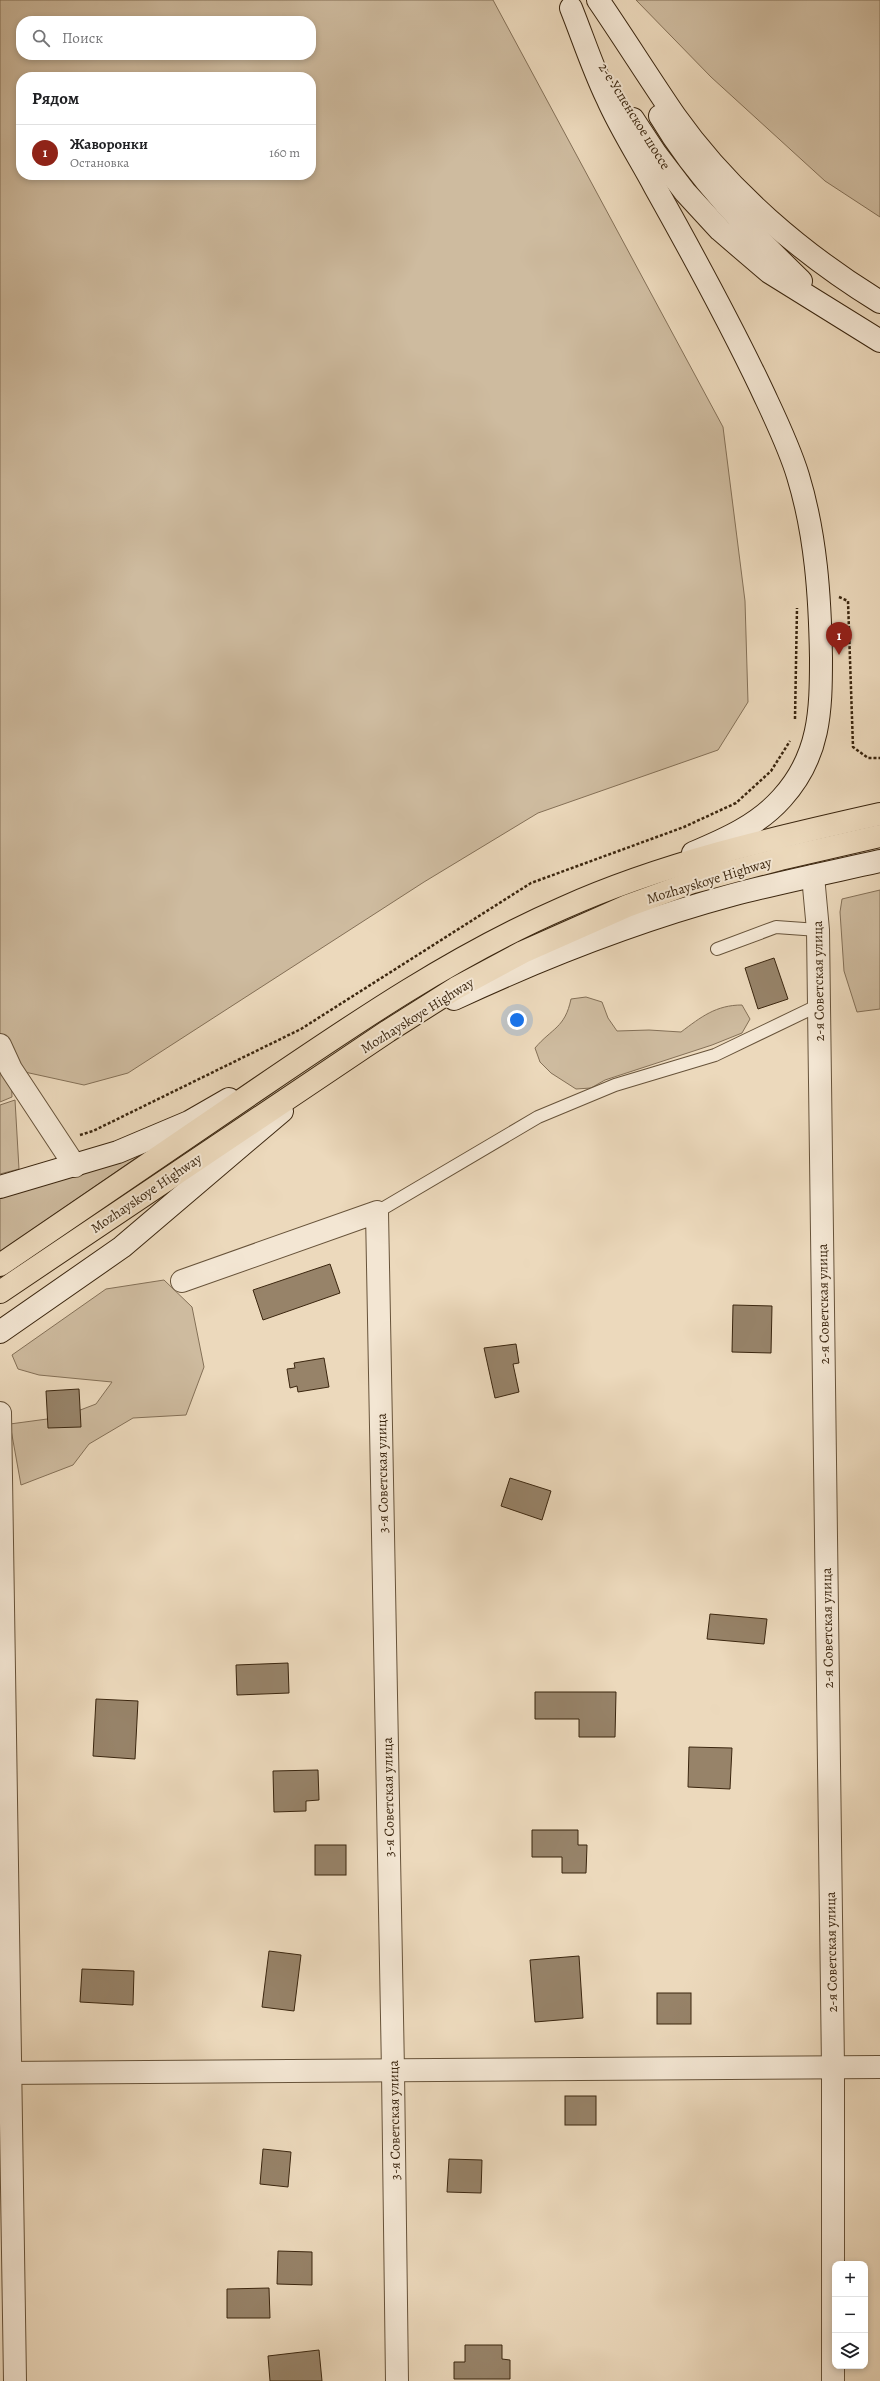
<!DOCTYPE html>
<html lang="ru">
<head>
<meta charset="utf-8">
<style>
  :root { --surface:#fff; --page:#f6f6f6; --text:#202124; --muted:#757577; --line:#e0e0e0; --accent:#8f2418 }
  body { margin:0; font-family:Alegreya,serif; background:var(--page); color:var(--text) }
  .controls { position:absolute; right:12px; bottom:12px; display:grid; overflow:hidden; border-radius:8px; box-shadow:0 2px 6px #0003 }
  .controls button { width:36px; height:36px; display:grid; place-items:center; padding:0; border:0; border-bottom:1px solid var(--line); background:var(--surface); color:var(--text); font:20px sans-serif }
  .you { position:absolute; left:517px; top:1020px; width:14px; height:14px; margin:-10px; border:3px solid #fff; border-radius:50%; background:#1a73e8; box-shadow:0 0 0 6px #1a73e833 }
  .badge { display:grid; place-items:center; width:26px; height:26px; border-radius:50%; background:var(--accent); color:#fff; font-size:13px; font-weight:700 }
  .pin { position:absolute; translate:-50% -33px; filter:drop-shadow(0 1px 2px #0008) }
  .pin::after { content:''; position:absolute; top:21px; width:14px; height:12px; background:inherit; clip-path:polygon(0 0,100% 0,50% 100%) }
  .list { margin:0; padding:0; list-style:none }
  h2 { display:flex; justify-content:space-between; align-items:center; height:52px; margin:0; padding:0 16px; font-size:17px }
  h2 small { font-size:13px; font-weight:400; color:var(--muted) }
  .list li { display:grid; grid-template-columns:26px 1fr auto; gap:12px; align-items:center; box-sizing:border-box; height:56px; padding:0 16px; border-top:1px solid var(--line) }
  .list b { display:block; font-size:15px; white-space:nowrap }
  .list p { margin:0; font-size:13px; white-space:nowrap; color:var(--muted) }
  .list em { font-size:13px; font-style:normal; color:var(--muted) }
  .icon { flex:none; width:22px; height:22px; fill:none; stroke:currentColor; stroke-width:2; stroke-linecap:round; stroke-linejoin:round }
  .map { position:relative; flex:none; width:880px; height:2381px; overflow:hidden }
  .search { position:absolute; background:var(--surface); box-shadow:0 2px 6px #0003; left:16px; top:16px; width:300px; height:44px; display:flex; align-items:center; gap:10px; box-sizing:border-box; padding:0 14px; border-radius:16px; color:var(--muted); font-size:15px }
  .panel { position:absolute; background:var(--surface); box-shadow:0 2px 6px #0003; left:16px; top:72px; width:300px; height:108px; border-radius:16px }
  .map>svg:first-child { display:block }
  .green { fill:#cebb9f; stroke:#847057; fill-rule:evenodd }
  .building { fill:#978369; stroke:#3b260f }
  .lines { fill:none; stroke-linecap:round; stroke-linejoin:round }
  .service-casing { stroke:#67533a; stroke-width:14 }
  .minor-casing { stroke:#67533a; stroke-width:24 }
  .secondary-casing { stroke:#3b260f; stroke-width:24 }
  .primary-casing { stroke:#3b260f; stroke-width:24 }
  .path { stroke:#3b260f; stroke-width:2.5; stroke-dasharray:3 2; stroke-linecap:butt }
  .service { stroke:#f3e6d3; stroke-width:12 }
  .minor { stroke:#f3e6d3; stroke-width:22 }
  .secondary { stroke:#f3e6d3; stroke-width:22 }
  .primary { stroke:#ecd9bc; stroke-width:22 }
  .labels { text-anchor:middle; stroke-width:4; stroke-linejoin:round; paint-order:stroke }
  .street-label { font-size:14px; fill:#3b260f; stroke:#f3e6d3 }
</style>
</head>
<body>
<div class="map">
<svg width="880" height="2381" viewBox="0 0 880 2381">
  <rect width="100%" height="100%" fill="#ecd9bc"/>
  <filter id="stains"><feTurbulence type="fractalNoise" baseFrequency=".005" numOctaves="4"/><feColorMatrix values="0 0 0 0 .2 0 0 0 0 .09 0 0 0 0 .02 0 0 0 .5 -.17"/></filter>
  <radialGradient id="worn" r=".72"><stop offset=".6" stop-color="#630" stop-opacity="0"/><stop offset="1" stop-color="#630" stop-opacity=".3"/></radialGradient>
  <g class="green">
    <path d="M0 0H493L723 427 745 601 748 702 718 750 538 813 424 882 128 1073 84 1085 11 1069 12 1097 0 1102ZM21 21H311V55H21ZM21 77H311V175H21Z"/>
    <path d="M636 0H880V217L825 181 711 77Z"/>
    <path d="M880 890V1009L857 1012 844 971 840 912 842 899Z"/>
    <path d="M586 997 602 1002 608 1018 617 1031 649 1030 681 1032C701 1017 716 1005 742 1005L750 1019 742 1033 712 1045 605 1080 591 1088 576 1089 551 1073 540 1062 535 1048C552 1028 565 1028 571 999Z"/>
    <path d="M15 1100 19 1169 0 1174V1105Z"/>
    <path d="M149 1149 0 1252V1192Z"/>
    <path d="M164 1280 192 1307 204 1367 186 1415 133 1418 89 1444 73 1465 21 1485 10 1424 62 1417 96 1404 112 1382 39 1375 18 1369 12 1355 106 1289Z"/>
  </g>
  <g class="building">
    <path d="M774 958 788 999 758 1009 745 968Z"/>
    <path d="M330 1264 340 1293 263 1320 253 1290Z"/>
    <path d="M733 1305 772 1306 771 1353 732 1352Z"/>
    <path d="M516 1344 519 1363 513 1364 519 1392 495 1398 484 1348Z"/>
    <path d="M324 1358 329 1387 298 1392 297 1386 290 1388 287 1369 295 1368 294 1363Z"/>
    <path d="M79 1389 81 1427 48 1428 46 1391Z"/>
    <path d="M510 1478 551 1491 542 1520 501 1506Z"/>
    <path d="M710 1614 767 1619 764 1644 707 1639Z"/>
    <path d="M288 1663 289 1693 237 1695 236 1665Z"/>
    <path d="M535 1692H616L615 1737H579V1719H535Z"/>
    <path d="M96 1699 138 1701 135 1759 93 1756Z"/>
    <path d="M689 1747 732 1748 730 1789 688 1787Z"/>
    <path d="M318 1770 319 1800 306 1801V1811L274 1812 273 1771Z"/>
    <path d="M532 1830H578V1845H587L586 1873H562V1857H532Z"/>
    <rect x="315" y="1845" width="31" height="30"/>
    <path d="M269 1951 301 1955 294 2011 262 2007Z"/>
    <path d="M579 1956 583 2018 535 2022 530 1960Z"/>
    <path d="M82 1969 134 1971 133 2005 80 2002Z"/>
    <rect x="657" y="1993" width="34" height="31"/>
    <rect x="565" y="2096" width="31" height="29"/>
    <path d="M263 2149 291 2152 288 2187 260 2184Z"/>
    <path d="M449 2159 482 2160 481 2193 447 2192Z"/>
    <path d="M278 2251 312 2252V2285L277 2284Z"/>
    <path d="M269 2288 270 2318H227V2289Z"/>
    <path d="M465 2345H502V2359L510 2360V2379H454V2362H465Z"/>
    <path d="M319 2350 322 2381H270L268 2356Z"/>
  </g>
  <g class="lines">
    <g class="service-casing">
      <g id="service">
        <path d="M717 949 776 927 818 930"/>
        <path d="M377 1212 538 1117 615 1085 715 1055 819 1005"/>
      </g>
    </g>
    <g class="minor-casing">
      <g id="minor">
        <path d="M813 876 818 930 833 2068V2381"/>
        <path d="M0 1045 11 1069 75 1166"/>
        <path d="M182 1281 377 1212 393 2071 397 2381"/>
        <path d="M0 1413 15 2381"/>
        <path d="M0 2073 880 2067"/>
      </g>
    </g>
    <g class="secondary-casing">
      <g id="secondary">
        <path d="M598 0C624 38 649 78 675 116 728 191 802 254 880 302"/>
        <path d="M571 8C583 38 593 69 607 98 620 128 639 157 655 187 692 253 728 319 761 388 774 416 789 446 798 476 816 535 820 597 821 658 821 711 820 756 782 798 758 825 726 839 693 853"/>
        <path d="M660 116C698 180 749 230 801 281"/>
        <path d="M633 119 656 154 685 192 720 230 769 272 880 341"/>
        <path d="M454 999C544 957 636 921 732 895 781 882 831 872 880 861"/>
        <path d="M0 1187 118 1152 189 1122 229 1099"/>
        <path d="M0 1332 122 1247 282 1111"/>
      </g>
    </g>
    <g class="primary-casing">
      <g id="primary">
        <path d="M0 1265C87 1206 174 1147 261 1087 358 1021 455 955 563 908 663 863 773 838 880 814"/>
        <path d="M0 1292 388 1031 456 988 523 952 627 906 693 882 780 859 880 836"/>
      </g>
    </g>
    <g class="path">
      <path d="M839 597 848 601 853 747 868 758H880"/>
      <path d="M795 719 797 608"/>
      <path d="M80 1135 93 1131 301 1029 531 883 684 827 736 803 771 771 790 741"/>
    </g>
    <use href="#service" class="service"/>
    <use href="#minor" class="minor"/>
    <use href="#secondary" class="secondary"/>
    <use href="#primary" class="primary"/>
  </g>
  <g class="labels">
    <g class="street-label">
      <text transform="translate(635 116) rotate(58)" y="5">2-е Успенское шоссе</text>
      <text transform="translate(709 880) rotate(-17)" y="5">Mozhayskoye Highway</text>
      <text transform="translate(818 981) rotate(-91)" y="5">2-я Советская улица</text>
      <text transform="translate(417 1015) rotate(-32)" y="5">Mozhayskoye Highway</text>
      <text transform="translate(146 1193) rotate(-34)" y="5">Mozhayskoye Highway</text>
      <text transform="translate(823 1304) rotate(-91)" y="5">2-я Советская улица</text>
      <text transform="translate(382 1473) rotate(-91)" y="5">3-я Советская улица</text>
      <text transform="translate(827 1628) rotate(-91)" y="5">2-я Советская улица</text>
      <text transform="translate(388 1797) rotate(-91)" y="5">3-я Советская улица</text>
      <text transform="translate(831 1952) rotate(-91)" y="5">2-я Советская улица</text>
      <text transform="translate(394 2120) rotate(-91)" y="5">3-я Советская улица</text>
    </g>
  </g>
  <rect width="100%" height="100%" filter="url(#stains)"/>
  <rect width="100%" height="100%" fill="url(#worn)"/>
</svg>
<div class="controls">
<button>+</button>
<button>−</button>
<button><svg class="icon" aria-label="layers" viewBox="0 0 24 24"><path d="M12 4l9 5-9 5-9-5zM3 14l9 5 9-5"/></svg></button>
</div>
<div class="you"></div>
<div class="pin badge" style="left:839px;top:655px">1</div>
<div class="search"><svg class="icon" aria-label="search" viewBox="0 0 24 24"><circle cx="10" cy="10" r="6"/><path d="M15 15l6 6"/></svg>Поиск</div>
<section class="panel">
<h2>Рядом<small></small></h2>
<ul class="list">
<li><span class="badge">1</span><div><b>Жаворонки</b><p>Остановка</p></div><em>160 m</em></li>
</ul>
</section>
</div>
</body>
</html>
